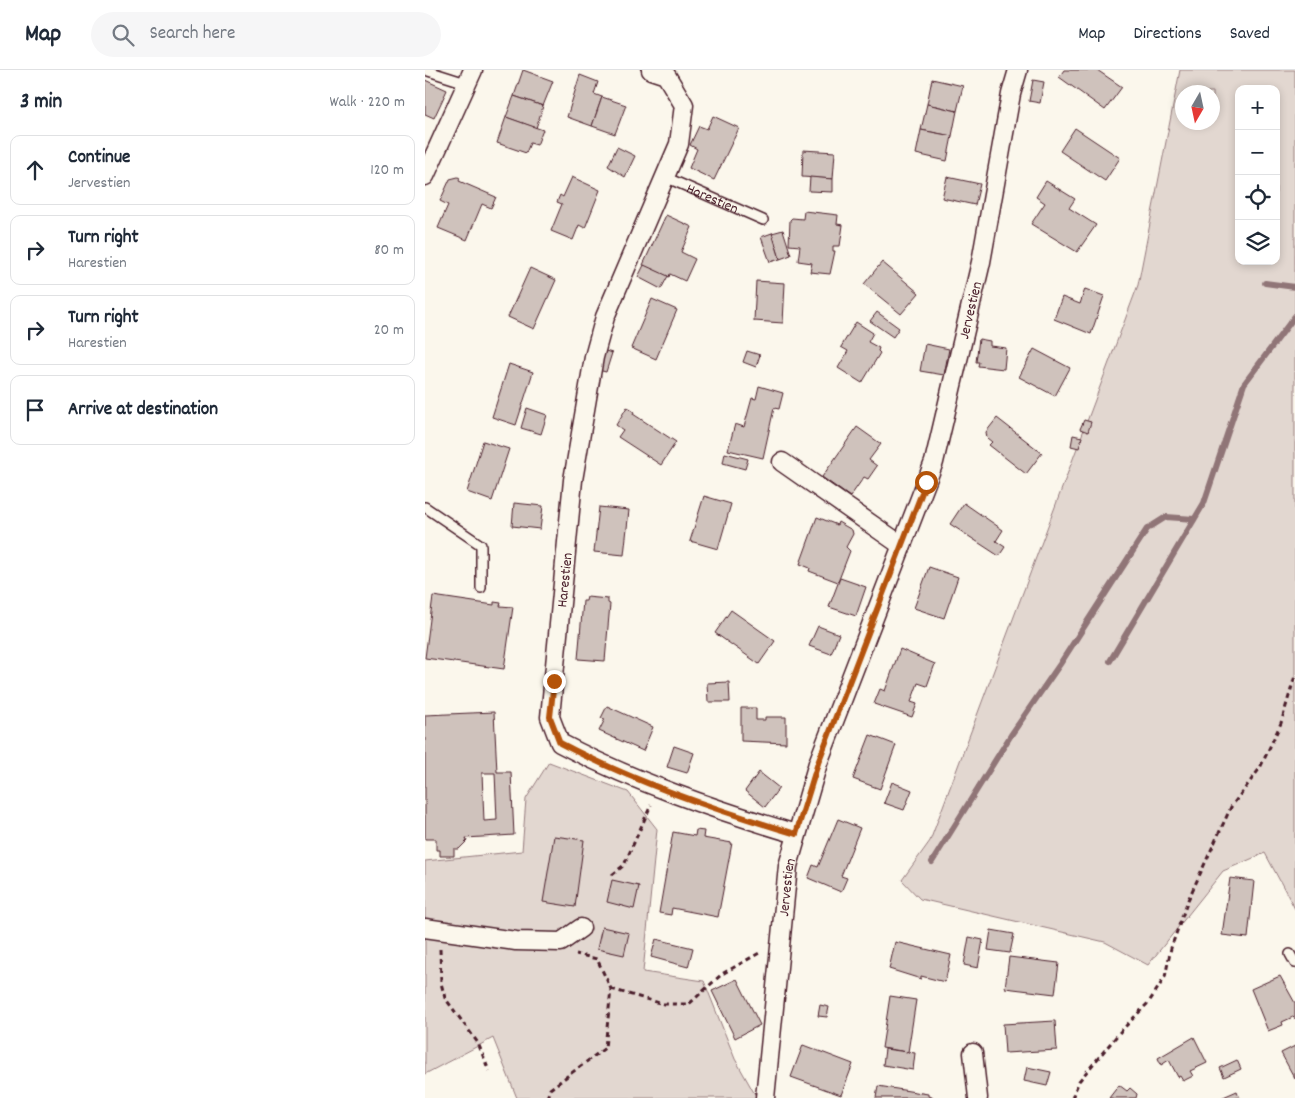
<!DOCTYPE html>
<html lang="en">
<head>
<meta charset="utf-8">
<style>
  :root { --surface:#fff; --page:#f6f6f7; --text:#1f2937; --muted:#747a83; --line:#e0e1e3 }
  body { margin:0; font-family:Dekko,sans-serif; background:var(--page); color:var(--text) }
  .controls { position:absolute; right:15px; top:15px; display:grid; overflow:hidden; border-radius:10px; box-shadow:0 2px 8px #0003 }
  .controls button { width:45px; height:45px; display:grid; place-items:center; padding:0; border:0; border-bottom:1px solid var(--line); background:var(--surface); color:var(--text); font:25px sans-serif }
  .compass { position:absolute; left:750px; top:15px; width:45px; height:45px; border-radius:50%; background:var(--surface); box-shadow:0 2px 8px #0003; rotate:189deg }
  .stop { position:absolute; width:15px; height:15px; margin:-11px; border:4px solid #b45309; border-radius:50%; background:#fff }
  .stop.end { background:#b45309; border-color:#fff; box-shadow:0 1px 5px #0008 }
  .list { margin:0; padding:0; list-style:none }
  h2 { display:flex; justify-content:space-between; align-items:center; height:65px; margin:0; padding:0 20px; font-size:21px }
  h2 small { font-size:16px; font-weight:400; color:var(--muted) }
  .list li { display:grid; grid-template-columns:32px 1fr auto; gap:15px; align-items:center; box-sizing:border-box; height:70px; margin:0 10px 10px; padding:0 10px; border:1px solid var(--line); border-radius:10px }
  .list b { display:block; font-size:19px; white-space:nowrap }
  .list p { margin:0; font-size:16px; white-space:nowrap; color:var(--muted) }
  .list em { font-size:16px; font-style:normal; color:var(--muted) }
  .icon { flex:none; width:28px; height:28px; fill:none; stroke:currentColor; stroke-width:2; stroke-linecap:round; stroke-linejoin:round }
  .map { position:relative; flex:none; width:870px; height:1028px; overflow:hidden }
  header { display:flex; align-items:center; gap:30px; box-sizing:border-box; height:70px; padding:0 25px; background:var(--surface); border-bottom:1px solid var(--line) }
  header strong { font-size:24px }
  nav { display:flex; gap:28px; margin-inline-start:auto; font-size:18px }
  .search { width:350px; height:45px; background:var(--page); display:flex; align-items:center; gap:12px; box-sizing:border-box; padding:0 18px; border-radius:28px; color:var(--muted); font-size:19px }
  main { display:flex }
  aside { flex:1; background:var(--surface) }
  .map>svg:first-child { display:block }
  .green { fill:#e2d7d0; stroke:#967b7e; fill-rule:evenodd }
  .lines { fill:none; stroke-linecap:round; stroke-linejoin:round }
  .stream { stroke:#907477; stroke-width:6 }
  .building { fill:#cfc2bc; stroke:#4a1f2b; fill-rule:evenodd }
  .lane-casing { stroke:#4a1f2b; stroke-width:12 }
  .street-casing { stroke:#4a1f2b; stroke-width:21 }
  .path { stroke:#4a1f2b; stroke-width:3; stroke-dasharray:5 4; stroke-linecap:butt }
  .lane { stroke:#fbf7ec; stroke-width:9 }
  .street { stroke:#fbf7ec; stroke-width:18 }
  .route { stroke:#b45309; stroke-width:6 }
  .labels { text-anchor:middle; stroke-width:5; stroke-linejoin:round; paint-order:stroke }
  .street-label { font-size:15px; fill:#4a1f2b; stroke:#fbf7ec }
</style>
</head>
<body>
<header>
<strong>Map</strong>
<div class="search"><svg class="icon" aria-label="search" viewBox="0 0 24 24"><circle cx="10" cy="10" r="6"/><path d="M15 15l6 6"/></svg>Search here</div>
<nav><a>Map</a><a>Directions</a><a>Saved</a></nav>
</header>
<main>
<aside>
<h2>3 min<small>Walk · 220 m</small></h2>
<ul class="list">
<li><svg class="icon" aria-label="ahead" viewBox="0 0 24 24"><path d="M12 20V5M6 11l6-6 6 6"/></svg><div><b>Continue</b><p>Jervestien</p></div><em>120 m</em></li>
<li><svg class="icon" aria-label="right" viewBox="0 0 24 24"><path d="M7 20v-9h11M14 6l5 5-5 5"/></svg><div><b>Turn right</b><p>Harestien</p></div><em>80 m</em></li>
<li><svg class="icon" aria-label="right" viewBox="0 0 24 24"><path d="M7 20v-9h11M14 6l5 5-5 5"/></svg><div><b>Turn right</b><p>Harestien</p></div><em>20 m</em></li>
<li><svg class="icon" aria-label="arrive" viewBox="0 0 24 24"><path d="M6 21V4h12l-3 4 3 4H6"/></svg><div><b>Arrive at destination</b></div></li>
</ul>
</aside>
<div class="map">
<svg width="870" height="1028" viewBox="0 0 870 1028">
  <rect width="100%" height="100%" fill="#fbf7ec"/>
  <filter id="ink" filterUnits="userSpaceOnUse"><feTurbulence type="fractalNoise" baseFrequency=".02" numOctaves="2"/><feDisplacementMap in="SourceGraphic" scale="10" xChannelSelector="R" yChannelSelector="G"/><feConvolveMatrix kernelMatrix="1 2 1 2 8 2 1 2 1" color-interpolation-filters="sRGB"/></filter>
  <g filter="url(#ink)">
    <g class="green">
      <path d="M755 0H870V839L840 783 798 801 723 895 680 872 495 829 477 810 505 771 713 215ZM814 19H851V191H814ZM758 22H788V52H758Z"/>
      <path d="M124 692 203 722 232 759 218 902 279 911 310 989 332 1028H92L68 968 0 1004V791L97 781 101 729Z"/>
    </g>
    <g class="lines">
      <g class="stream">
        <path d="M840 213 870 217"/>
        <path d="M685 591 779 433 819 314 870 246"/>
        <path d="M507 792 586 665 635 594 722 459 741 447 769 449"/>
      </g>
    </g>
    <g class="building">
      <path d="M98 0 128 11 118 36 89 26Z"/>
      <path d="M639 0H672L697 17 680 40 634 7Z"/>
      <path d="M155 5 173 12 169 24 177 27 167 56 142 47Z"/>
      <path d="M507 9 538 16 532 41 502 34Z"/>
      <path d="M0 10 22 20 9 48 0 44Z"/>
      <path d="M608 10 619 12 615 33 604 31Z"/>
      <path d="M89 26 118 36 111 58 81 47Z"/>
      <path d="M177 27 201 35 190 64 167 56Z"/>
      <path d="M502 34 532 41 527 66 496 60Z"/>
      <path d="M288 46 314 58 289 110 264 98 272 79 265 75 274 56 282 59Z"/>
      <path d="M81 47 118 60 112 75 105 73 101 83 72 73Z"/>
      <path d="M650 58 695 88 680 111 635 81Z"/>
      <path d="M496 60 527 66 522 91 491 84Z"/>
      <path d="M192 77 210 86 200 107 183 96Z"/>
      <path d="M378 80 410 82 408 109 377 107Z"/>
      <path d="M33 107 35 108 34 111 71 127 66 138 57 134 42 170 13 158 23 135 15 131 25 109Z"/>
      <path d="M147 107 175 120 160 158 154 155 148 170 126 161 137 134 132 132 135 125 138 127Z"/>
      <path d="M385 107 408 109V122L384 121Z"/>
      <path d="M522 107 555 114 550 135 517 128Z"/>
      <path d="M621 111 650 129 644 138 671 155 652 182 606 154 620 133 611 127Z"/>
      <path d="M379 141 413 145 412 154 418 155 415 176H408V181H410L405 204 385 202 387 193 373 191 375 176 364 175 365 150 367 148 378 149Z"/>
      <path d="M241 145 267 157 256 182 270 189 260 211 245 204 244 207 218 195Z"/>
      <path d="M358 160 366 185 355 189 347 163Z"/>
      <path d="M347 163 355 189 345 192 336 167Z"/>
      <path d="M457 192 494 223 476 244 439 214Z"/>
      <path d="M219 195 243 206 236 219 213 207Z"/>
      <path d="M105 198 131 210 109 259 83 247Z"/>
      <path d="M331 211 360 213 358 253 329 251Z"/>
      <path d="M660 219 679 226 666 264 629 249 637 227 655 234Z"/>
      <path d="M227 229 252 240 231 289 206 278Z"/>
      <path d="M452 242 474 258 468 267 445 251Z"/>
      <path d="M431 252 448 263 443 272 454 278 453 281 455 283 437 313 413 298 423 281 416 277Z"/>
      <path d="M554 269 565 271V276L581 278 579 299 553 296 554 292H551Z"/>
      <path d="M500 274 524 279 519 305 495 301Z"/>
      <path d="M174 279 187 283 181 302 169 299Z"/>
      <path d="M609 279 645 298 630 326 594 307Z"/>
      <path d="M322 281 335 285 331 297 318 292Z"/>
      <path d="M84 294 108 302 91 355 67 347Z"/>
      <path d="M334 316 358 323 354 339 349 338 338 388 303 380 310 354 319 357 327 328 331 329Z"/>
      <path d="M202 337 209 342 208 344 251 372 236 395 193 367 198 360 191 355Z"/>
      <path d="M102 338 122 345 116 364 96 358Z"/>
      <path d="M572 348 617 383 601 404 564 375 567 372 562 368 561 362Z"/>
      <path d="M659 350 666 352 663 362 655 359Z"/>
      <path d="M432 357 456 374 444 390 452 396 443 409 439 407 425 427 397 407Z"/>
      <path d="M648 365 657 367 654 378 646 376Z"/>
      <path d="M58 371 84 379 67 431 42 422Z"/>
      <path d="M300 383 323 389 320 399 298 393Z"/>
      <path d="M279 426 306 434 293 479 265 471Z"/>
      <path d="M89 433 118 436 115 459 87 456Z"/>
      <path d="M539 433 578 460 571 471 580 477 574 486 525 454Z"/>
      <path d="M174 437 204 440 199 485 169 482Z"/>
      <path d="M392 447 412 455 413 452 427 460 428 464 421 477 425 481 413 512 384 501 385 498 375 494Z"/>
      <path d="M504 497 533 507 519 548 489 538Z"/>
      <path d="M415 508 441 517 431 546 404 537Z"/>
      <path d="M8 526 69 535V532L76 533 75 536 88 537 79 599 0 588Z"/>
      <path d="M162 527 183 529V533L185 534 180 591 153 589 158 531H161Z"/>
      <path d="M306 540 350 571 334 594 290 563Z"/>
      <path d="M393 556 414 564 406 584 384 576Z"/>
      <path d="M475 579 510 594 502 616 493 613 486 632 492 634 487 647 449 634 455 619 460 621Z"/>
      <path d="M304 612 305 632H283L282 613Z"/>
      <path d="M182 636 228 657 218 681 174 661 180 649 176 648Z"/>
      <path d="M316 638H331V650H340V647H361V673L316 671Z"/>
      <path d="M69 642 72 702H86L89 765 41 768 42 771 34 779H29V786H15V780H11V769H0V645ZM57 703H70L72 750 59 751Z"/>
      <path d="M445 665 471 675 455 719 428 709Z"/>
      <path d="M249 676 269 683 262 703 242 697Z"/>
      <path d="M334 702 354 718 340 737 320 721Z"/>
      <path d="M467 712 487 720 479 740 459 733Z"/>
      <path d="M413 749 435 758 416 806 422 808 416 822 383 808 388 795 393 797Z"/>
      <path d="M271 760 279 761 278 768 307 773 293 847 247 838 246 845 234 843 248 762 270 766Z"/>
      <path d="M129 766 159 770 150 837 118 832Z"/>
      <path d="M805 808 829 811 823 868 797 865Z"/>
      <path d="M187 810 214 816 209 839 182 832Z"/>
      <path d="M177 857 204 863 199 885 172 879Z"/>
      <path d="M566 860 589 864 585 883 563 880Z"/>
      <path d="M544 867 558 870 553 898 539 895Z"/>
      <path d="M231 869 268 878 263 897 226 887Z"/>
      <path d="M470 872 526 885 520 912 496 906V909L464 899Z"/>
      <path d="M584 887 634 893 630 924 580 918Z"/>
      <path d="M855 906 870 933V949L868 947 857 952 858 955 843 961 826 919Z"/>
      <path d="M312 909 335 955 310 968 287 921Z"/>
      <path d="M465 926 491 930 483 982 457 978Z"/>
      <path d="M395 935 404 937 402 947 393 946Z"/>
      <path d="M630 951 632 980 580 983 578 954Z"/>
      <path d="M769 967 782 993 765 1001 768 1006 758 1011 755 1006 753 1007 744 990 736 995 733 988Z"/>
      <path d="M378 975 428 994 416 1025 366 1007Z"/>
      <path d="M870 976V1009L856 983Z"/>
      <path d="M460 979 490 983 488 1000 458 995Z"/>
      <path d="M812 990 816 999 799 1007 795 998Z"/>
      <path d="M602 997 626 1002 622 1016 599 1011Z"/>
      <path d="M694 1015 702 1021 705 1018 712 1024 711 1028H684Z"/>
      <path d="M453 1016 503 1024V1026L510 1028H451Z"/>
      <path d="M812 1021 815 1028H796Z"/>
    </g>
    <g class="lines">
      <g class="lane-casing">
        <g id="lane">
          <path d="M0 0 41 13"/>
          <path id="s1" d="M240 107 338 150"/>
          <path d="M0 437 56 475V518"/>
          <path d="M865 884 870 893"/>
        </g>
      </g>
      <g class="street-casing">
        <g id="street">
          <path d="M226 0 241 5 259 35 254 74 180 247 169 287 148 410 125 647 135 673C209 712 291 740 371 764"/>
          <path d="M0 106 48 0"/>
          <path d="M357 392 476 475"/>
          <path d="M0 858 91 871 136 872 156 858"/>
          <path d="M548 983 553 1028"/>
          <path id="s2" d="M340 1028 363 796 393 693 509 392 556 192 586 24 593 0"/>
        </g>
      </g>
      <g class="path">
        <path d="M187 805 199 795 226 735"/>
        <path d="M15 879 16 913 20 928 53 973 64 1001"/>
        <path d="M186 919 238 934H264L297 904 336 882"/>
        <path d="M122 1028 125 1019 180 978 186 919 172 889 151 884"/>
        <path d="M647 1028 654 1011 695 962 724 932 740 907 746 878 763 830 806 737 835 698 856 653 870 606"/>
      </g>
      <use href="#lane" class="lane"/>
      <use href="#street" class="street"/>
    </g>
  </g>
  <g class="lines" filter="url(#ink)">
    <path class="route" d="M129 611 125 647 135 673C209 712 291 740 371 764L393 693 501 412"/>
  </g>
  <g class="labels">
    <g class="street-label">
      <text dy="5" stroke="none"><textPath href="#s1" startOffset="52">Harestien</textPath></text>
      <text dy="5" stroke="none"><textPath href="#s2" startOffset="819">Jervestien</textPath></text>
      <text transform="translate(139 510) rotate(-84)" y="5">Harestien</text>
      <text dy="5" stroke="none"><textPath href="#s2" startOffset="212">Jervestien</textPath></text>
    </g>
  </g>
</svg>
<div class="controls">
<button>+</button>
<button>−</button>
<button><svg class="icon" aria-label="locate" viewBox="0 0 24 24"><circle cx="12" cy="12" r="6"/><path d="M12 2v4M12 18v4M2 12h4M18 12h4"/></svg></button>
<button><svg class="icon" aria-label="layers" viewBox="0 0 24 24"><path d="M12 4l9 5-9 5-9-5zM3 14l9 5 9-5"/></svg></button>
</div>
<svg class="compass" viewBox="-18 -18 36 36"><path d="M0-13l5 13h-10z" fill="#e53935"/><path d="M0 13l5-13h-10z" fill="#747a83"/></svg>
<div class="stop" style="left:501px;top:412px"></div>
<div class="stop end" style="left:129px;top:611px"></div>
</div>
</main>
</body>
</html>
